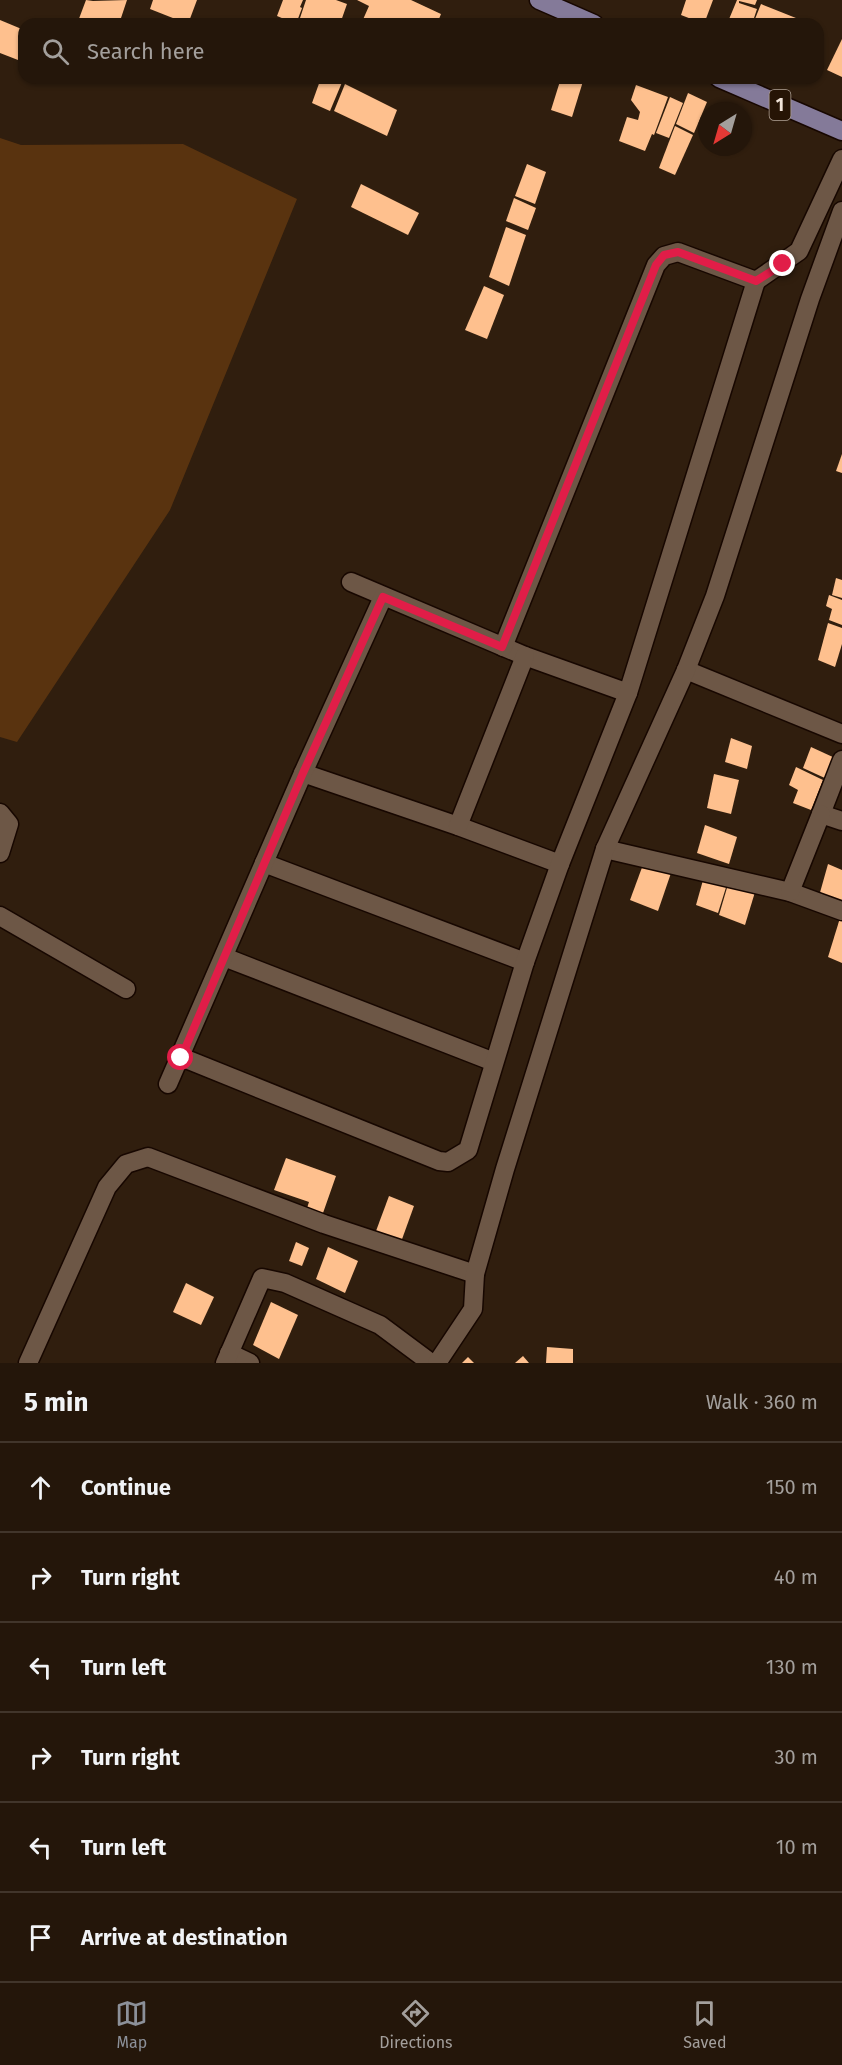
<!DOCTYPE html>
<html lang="en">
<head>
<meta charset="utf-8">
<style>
  :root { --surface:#24160a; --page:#2c1f13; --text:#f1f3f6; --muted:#a39f9c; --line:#41352b; --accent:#8c9099 }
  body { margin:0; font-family:"Fira Sans",sans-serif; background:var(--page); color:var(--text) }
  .compass { position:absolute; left:698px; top:102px; width:54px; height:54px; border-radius:50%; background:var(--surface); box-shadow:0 2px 4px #0004; rotate:217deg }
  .stop { position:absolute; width:18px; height:18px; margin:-14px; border:4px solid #e11d48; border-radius:50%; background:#fff }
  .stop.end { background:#e11d48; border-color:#fff; box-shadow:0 2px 6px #0008 }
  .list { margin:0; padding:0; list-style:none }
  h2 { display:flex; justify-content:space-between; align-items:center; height:78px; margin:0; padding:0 24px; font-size:26px }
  h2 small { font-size:20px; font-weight:400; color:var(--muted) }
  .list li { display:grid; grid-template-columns:39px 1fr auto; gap:18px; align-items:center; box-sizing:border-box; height:90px; padding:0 24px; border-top:2px solid var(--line) }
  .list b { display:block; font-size:22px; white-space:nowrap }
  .list em { font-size:20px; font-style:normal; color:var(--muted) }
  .icon { flex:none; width:33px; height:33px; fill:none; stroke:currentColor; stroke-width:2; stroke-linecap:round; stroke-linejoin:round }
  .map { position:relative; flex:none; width:842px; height:1363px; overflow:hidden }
  .search { position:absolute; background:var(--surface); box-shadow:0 2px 4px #0004; left:18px; right:18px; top:18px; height:66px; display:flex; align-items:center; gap:15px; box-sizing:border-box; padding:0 21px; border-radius:18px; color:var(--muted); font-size:22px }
  .sheet { height:618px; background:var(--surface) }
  nav { display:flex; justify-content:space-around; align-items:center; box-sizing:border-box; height:84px; border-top:2px solid var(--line); background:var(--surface); font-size:16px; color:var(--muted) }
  nav a { display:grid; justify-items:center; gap:3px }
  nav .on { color:var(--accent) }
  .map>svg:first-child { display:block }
  .green { fill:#59330f }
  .building { fill:#fec08e }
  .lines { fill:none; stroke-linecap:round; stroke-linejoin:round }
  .minor-casing { stroke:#170700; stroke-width:21 }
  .primary-casing { stroke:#170700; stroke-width:21 }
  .minor { stroke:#6d5746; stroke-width:18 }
  .primary { stroke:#847a99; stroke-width:18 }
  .route { stroke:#e11d48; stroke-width:8 }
  .labels { text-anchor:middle; stroke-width:6; stroke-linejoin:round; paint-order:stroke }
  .shield { fill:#261405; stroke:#b3a599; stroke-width:1.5 }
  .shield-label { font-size:18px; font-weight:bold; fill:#f0e3d9 }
</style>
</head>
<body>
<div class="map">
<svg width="842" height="1363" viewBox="0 0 842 1363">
  <rect width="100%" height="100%" fill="#301e0e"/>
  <path class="green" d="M0 138 21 145 183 144 297 199 170 510 17 742 0 737Z"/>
  <g class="building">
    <path d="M86 0 93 1 127 0 119 24H77Z"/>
    <path d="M153 0H197L188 24 150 9Z"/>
    <path d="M283 0H303L300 7 302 8 296 24 277 16Z"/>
    <path d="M306 0H336L347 4 340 24H298Z"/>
    <path d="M357 0H411L441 14 437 24H361L369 6Z"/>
    <path d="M686 0H713L704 24 681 15Z"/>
    <path d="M737 0H757L755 5 739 1V3L757 9 752 24H727Z"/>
    <path d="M761 4 811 24H753Z"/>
    <path d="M0 20 24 30V46L18 60 0 53Z"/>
    <path d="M842 39V77L827 70Z"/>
    <path d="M321 78 343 80 330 111 312 103Z"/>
    <path d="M561 78H584L572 117 551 110Z"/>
    <path d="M345 84 397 110 387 136 334 111Z"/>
    <path d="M636 85 668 97 654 135 652 134 645 151 619 141 627 117 638 120 640 112 631 100Z"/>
    <path d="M688 93 707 102 694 133 676 124Z"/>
    <path d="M670 97 683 103 669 138 656 133Z"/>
    <path d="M675 126 693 135 675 175 659 168Z"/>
    <path d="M527 164 546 172 535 204 515 196Z"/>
    <path d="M361 184 419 213 408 235 351 207Z"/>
    <path d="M514 198 536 208 528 230 506 221Z"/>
    <path d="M506 227 526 235 509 286 489 277Z"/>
    <path d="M484 286 504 295 487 339 465 330Z"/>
    <path d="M842 454V473L836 471Z"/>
    <path d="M836 578 842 580V598L832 595Z"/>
    <path d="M829 595 842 600V625L829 620 832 609 826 606Z"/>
    <path d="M828 623 842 628V644L835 667 818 660Z"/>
    <path d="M731 738 752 746 747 769 725 762Z"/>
    <path d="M811 747 835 758 827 779 803 768Z"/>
    <path d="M796 767 823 780 811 810 793 803 798 790 789 785Z"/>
    <path d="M714 774 739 780 731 814 707 808Z"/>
    <path d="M705 825 737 837 729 864 697 853Z"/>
    <path d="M644 862 671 873 658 911 630 900Z"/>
    <path d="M828 864 842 870V905L819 896Z"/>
    <path d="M705 873 728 881 718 913 696 905Z"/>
    <path d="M729 881 755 892 745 925 719 915Z"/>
    <path d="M840 918 842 919V963L828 957Z"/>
    <path d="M286 1158 336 1176 323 1213 307 1208 309 1202 274 1190Z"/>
    <path d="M389 1196 414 1206 401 1242 376 1231Z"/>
    <path d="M296 1242 309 1248 302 1266 289 1261Z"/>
    <path d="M328 1247 358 1261 345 1293 316 1279Z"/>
    <path d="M186 1283 214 1297 201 1325 173 1312Z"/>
    <path d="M271 1302 298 1315 279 1359 253 1345Z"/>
    <path d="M547 1347 573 1349V1363H546Z"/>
    <path d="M523 1356 529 1363H515Z"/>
    <path d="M468 1357 474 1363H462Z"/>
  </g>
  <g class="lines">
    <g class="minor-casing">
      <g id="minor">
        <path d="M351 582 525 656 628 693"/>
        <path d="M503 647 656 265 664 256 678 252 756 281 799 251 842 159"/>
        <path d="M686 670 842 734"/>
        <path d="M842 760 821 814 842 821"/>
        <path d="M303 773 458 826 560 864"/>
        <path d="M0 813 9 824 0 853"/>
        <path d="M458 826 525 656"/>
        <path d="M605 849 790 892 842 911"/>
        <path d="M264 863 525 962"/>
        <path d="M790 892 821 814"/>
        <path d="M0 916 126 989"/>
        <path d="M224 957 494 1062"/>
        <path d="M181 1057 439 1161 448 1162 468 1150 525 962 560 864 628 693 756 281"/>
        <path d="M168 1084 303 773 383 597"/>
        <path d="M229 1353 250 1363"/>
        <path d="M28 1363 107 1187 126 1164 148 1157 324 1224 475 1274"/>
        <path d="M225 1363 262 1278 285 1283 380 1325 431 1363"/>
        <path d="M437 1363 473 1309 475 1274 505 1169 605 849 686 670 715 596 810 299 842 211"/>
      </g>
    </g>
    <g class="primary-casing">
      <g id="primary">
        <path d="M539 0 594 24"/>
        <path d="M719 78 842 131"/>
      </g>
    </g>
    <use href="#minor" class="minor"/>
    <use href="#primary" class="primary"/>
  </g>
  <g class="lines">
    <path class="route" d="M181 1058 303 773 383 597 502 647 656 265 664 255 678 252 756 281 783 264"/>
  </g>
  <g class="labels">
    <rect class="shield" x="769.5" y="90" width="21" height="30" rx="4.5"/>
    <g class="shield-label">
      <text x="780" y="111">1</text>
    </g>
  </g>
</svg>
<svg class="compass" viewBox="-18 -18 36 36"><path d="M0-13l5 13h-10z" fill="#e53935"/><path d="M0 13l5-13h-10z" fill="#a39f9c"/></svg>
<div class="stop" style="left:181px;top:1058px"></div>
<div class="stop end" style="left:783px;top:264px"></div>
<div class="search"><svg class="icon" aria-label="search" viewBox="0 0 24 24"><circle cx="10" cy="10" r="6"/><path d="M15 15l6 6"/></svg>Search here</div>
</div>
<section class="sheet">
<h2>5 min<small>Walk · 360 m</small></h2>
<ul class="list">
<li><svg class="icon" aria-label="ahead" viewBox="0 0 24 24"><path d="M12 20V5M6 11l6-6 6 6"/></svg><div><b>Continue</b></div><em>150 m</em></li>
<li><svg class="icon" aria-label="right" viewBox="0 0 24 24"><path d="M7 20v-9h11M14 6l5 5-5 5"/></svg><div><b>Turn right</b></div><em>40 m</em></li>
<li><svg class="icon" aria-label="left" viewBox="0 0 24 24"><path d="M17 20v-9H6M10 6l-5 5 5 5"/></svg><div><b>Turn left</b></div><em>130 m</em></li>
<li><svg class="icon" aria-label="right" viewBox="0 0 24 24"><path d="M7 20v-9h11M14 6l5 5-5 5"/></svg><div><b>Turn right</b></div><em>30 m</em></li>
<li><svg class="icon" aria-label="left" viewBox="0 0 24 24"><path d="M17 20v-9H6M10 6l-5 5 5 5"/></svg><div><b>Turn left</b></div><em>10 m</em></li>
<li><svg class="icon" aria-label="arrive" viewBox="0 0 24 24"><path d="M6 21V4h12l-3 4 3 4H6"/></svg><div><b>Arrive at destination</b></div></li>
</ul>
</section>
<nav>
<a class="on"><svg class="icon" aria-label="map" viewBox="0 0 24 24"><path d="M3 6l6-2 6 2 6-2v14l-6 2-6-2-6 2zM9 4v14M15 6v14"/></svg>Map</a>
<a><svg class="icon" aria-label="directions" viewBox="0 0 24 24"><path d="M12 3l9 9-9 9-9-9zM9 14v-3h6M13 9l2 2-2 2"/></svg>Directions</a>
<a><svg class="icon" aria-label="saved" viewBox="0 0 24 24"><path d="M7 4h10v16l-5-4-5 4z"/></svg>Saved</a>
</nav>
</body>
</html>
